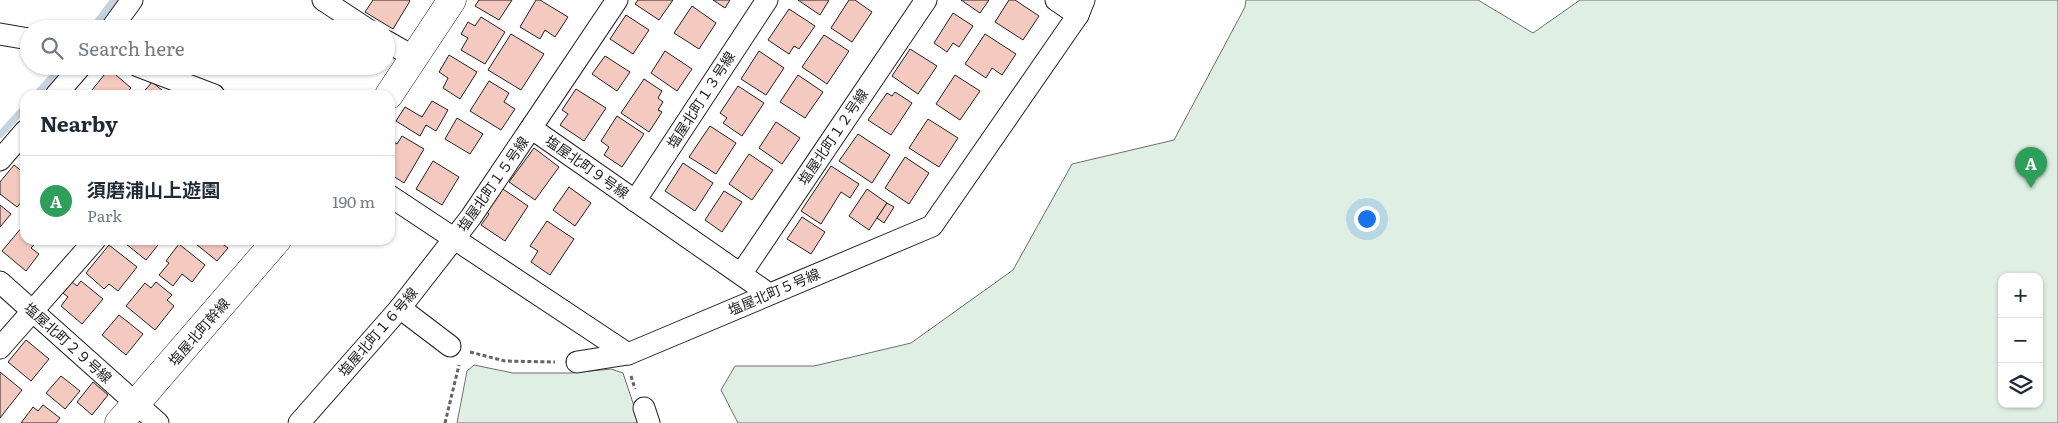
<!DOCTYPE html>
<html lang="en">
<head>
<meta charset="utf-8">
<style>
  :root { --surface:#fff; --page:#f6f6f7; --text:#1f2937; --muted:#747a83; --line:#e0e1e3; --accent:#111827 }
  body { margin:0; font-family:Literata,"Noto Sans JP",serif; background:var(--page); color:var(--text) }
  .controls { position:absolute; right:15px; bottom:15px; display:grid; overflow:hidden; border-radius:10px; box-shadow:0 1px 4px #0004 }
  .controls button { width:45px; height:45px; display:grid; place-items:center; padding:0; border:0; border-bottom:1px solid var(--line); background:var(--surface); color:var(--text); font:25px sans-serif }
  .you { position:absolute; left:1366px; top:218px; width:18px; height:18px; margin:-12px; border:4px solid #fff; border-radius:50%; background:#1a73e8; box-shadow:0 0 0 8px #1a73e833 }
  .badge { display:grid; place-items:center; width:32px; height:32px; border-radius:50%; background:var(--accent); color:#fff; font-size:16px; font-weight:700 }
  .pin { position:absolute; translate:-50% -41px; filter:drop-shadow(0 1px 2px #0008) }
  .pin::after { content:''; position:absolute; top:26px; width:18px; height:15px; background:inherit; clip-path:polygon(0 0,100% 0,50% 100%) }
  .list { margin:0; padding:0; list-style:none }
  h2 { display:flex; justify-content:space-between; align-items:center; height:65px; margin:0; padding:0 20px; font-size:21px }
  h2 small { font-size:16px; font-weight:400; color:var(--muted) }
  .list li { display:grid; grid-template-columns:32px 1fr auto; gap:15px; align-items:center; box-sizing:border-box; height:90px; padding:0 20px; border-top:1px solid var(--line) }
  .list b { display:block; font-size:19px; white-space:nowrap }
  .list p { margin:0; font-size:16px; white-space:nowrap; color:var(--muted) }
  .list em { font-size:16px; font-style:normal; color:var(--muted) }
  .icon { flex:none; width:28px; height:28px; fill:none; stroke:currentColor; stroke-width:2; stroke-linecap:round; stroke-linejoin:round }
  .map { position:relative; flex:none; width:2058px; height:423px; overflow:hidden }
  .search { position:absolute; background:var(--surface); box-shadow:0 1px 4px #0004; left:20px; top:20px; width:375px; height:55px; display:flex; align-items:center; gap:12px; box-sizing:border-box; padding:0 18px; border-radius:28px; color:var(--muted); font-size:19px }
  .panel { position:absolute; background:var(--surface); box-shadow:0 1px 4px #0004; left:20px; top:90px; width:375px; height:155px; border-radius:15px }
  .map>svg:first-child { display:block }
  .green { fill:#e0efe3; stroke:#6f6f6f; fill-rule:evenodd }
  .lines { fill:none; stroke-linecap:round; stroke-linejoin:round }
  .stream { stroke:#c7d3dd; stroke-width:7 }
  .building { fill:#f3c9c0; stroke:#222 }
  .street-casing { stroke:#222; stroke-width:23 }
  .secondary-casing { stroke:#222; stroke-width:29 }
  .path { stroke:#646464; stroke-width:3; stroke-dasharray:4 2.5; stroke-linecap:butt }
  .street { stroke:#fff; stroke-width:21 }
  .secondary { stroke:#fff; stroke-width:28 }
  .labels { text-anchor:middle; stroke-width:4; stroke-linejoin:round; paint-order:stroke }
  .street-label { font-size:14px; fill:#222; stroke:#fff }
</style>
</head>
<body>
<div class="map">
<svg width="2058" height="423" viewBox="0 0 2058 423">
  <rect width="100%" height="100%" fill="#fff"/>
  <g class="green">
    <path d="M1246 0H1478L1533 33 1580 0H2058V423H738L721 390 735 366H814L911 343 1013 270 1072 164 1174 140 1245 7ZM2002 277H2039V404H2002Z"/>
    <path d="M474 365 513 373H571L611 369 623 373 639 421 635 423H457L467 371Z"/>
  </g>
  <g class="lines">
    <g class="stream">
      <path d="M92 29 114 0"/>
      <path d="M36 95 62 66"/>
      <path d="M0 135 25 107"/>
    </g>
  </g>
  <g class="building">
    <path d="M373 0H409L410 1 393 29 365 12Z"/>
    <path d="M479 0H512L499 20 475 6Z"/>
    <path d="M536 0H540L568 17 555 37 545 30 540 39 520 27Z"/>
    <path d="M638 0H673L659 20 635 4Z"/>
    <path d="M713 0H730L725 8Z"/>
    <path d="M798 0H829L820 15Z"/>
    <path d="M849 0H855L872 12 852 42 831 28Z"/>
    <path d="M961 0H989L980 13Z"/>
    <path d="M1009 0H1015L1039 16 1023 40 995 22Z"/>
    <path d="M692 6 716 23 699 49 674 33Z"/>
    <path d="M789 9 815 26 799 49 794 46 789 54 768 40Z"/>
    <path d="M953 13 973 26 959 47 953 43 947 52 934 43Z"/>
    <path d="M626 15 649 30 633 54 610 39Z"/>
    <path d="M481 17 505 32 485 64 461 50 468 38 461 34 468 22 475 26Z"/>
    <path d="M511 34 544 54 521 90 488 70Z"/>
    <path d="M985 34 1016 54 1002 75 992 68 986 78 965 64Z"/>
    <path d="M824 35 849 51 827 84 802 67Z"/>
    <path d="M910 49 937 66 918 94 892 76Z"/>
    <path d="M665 51 692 69 677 91 651 73Z"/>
    <path d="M759 51 784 68 766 95 741 79Z"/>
    <path d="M449 55 477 72 460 99 443 88 448 78 439 72Z"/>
    <path d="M605 56 630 72 617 91 592 74Z"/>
    <path d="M109 69 131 88 125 95H98L92 90Z"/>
    <path d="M798 75 823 92 805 118 780 102Z"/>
    <path d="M955 75 980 91 960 120 936 104Z"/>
    <path d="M644 79 662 91 658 98 663 102 658 110 662 112 649 132 621 113Z"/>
    <path d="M489 81 509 93 504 102 515 109 501 130 470 111Z"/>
    <path d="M152 82 168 95H141Z"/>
    <path d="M738 86 764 103 742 136 723 123 727 118 720 113Z"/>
    <path d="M576 89 606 108 584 141 560 125 568 114 562 110Z"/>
    <path d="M895 92 912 103 891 135 868 120 887 93 892 96Z"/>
    <path d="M432 101 448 110 436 131 426 125 420 136 396 121 405 107 422 117Z"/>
    <path d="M617 116 644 134 622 167 604 155 609 147 601 141Z"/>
    <path d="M457 118 483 134 470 154 445 139Z"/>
    <path d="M928 119 958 138 939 167 909 148Z"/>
    <path d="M776 122 800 138 782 164 759 148Z"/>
    <path d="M710 126 736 143 716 174 689 157Z"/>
    <path d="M858 134 890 155 872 183 839 161Z"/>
    <path d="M402 136 424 149 404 183 390 174V141L391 140 397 144Z"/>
    <path d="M534 148 559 167 535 200 509 182Z"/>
    <path d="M749 154 773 170 752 200 729 184Z"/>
    <path d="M905 157 929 173 909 204 885 188Z"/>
    <path d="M433 161 459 177 442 205 416 189Z"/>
    <path d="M683 163 713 183 695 211 665 191Z"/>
    <path d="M14 165 25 174V198L17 207 0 194V182Z"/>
    <path d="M831 166 859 184 850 198 841 192 821 224 801 211Z"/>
    <path d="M500 187 528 206 505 241 481 225 489 214 484 210Z"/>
    <path d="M569 187 591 203 575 226 553 210Z"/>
    <path d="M867 189 887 203 869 230 849 216Z"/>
    <path d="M724 191 742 202 722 232 705 220Z"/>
    <path d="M887 203 894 207 884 223 877 218Z"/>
    <path d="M0 205 11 214 0 227Z"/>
    <path d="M802 217 825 232 811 254 787 239Z"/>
    <path d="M547 221 574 239 550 275 531 262 538 251 530 246Z"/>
    <path d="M23 226 25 228V240H38L31 248 39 254 26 271 2 251Z"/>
    <path d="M121 240H162L146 260Z"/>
    <path d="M191 240H223L221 243 228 248 217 261Z"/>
    <path d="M179 244 205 265 192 282 182 274 173 286 159 275 169 263 166 261Z"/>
    <path d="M109 245 137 267 118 291 109 284 104 289 86 273Z"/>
    <path d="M81 281 103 299 82 324 61 306 68 297 63 293 72 282 77 286Z"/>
    <path d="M156 282 172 295 167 300 174 306 155 330 126 306 145 283 151 288Z"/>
    <path d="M119 315 143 334 126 355 102 335Z"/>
    <path d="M26 340 49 359 31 381 8 362Z"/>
    <path d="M0 372 22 390 0 418Z"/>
    <path d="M61 376 80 391 65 409 46 393Z"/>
    <path d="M93 382 108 395 92 415 77 402Z"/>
    <path d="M43 405 60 418 56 423H21L33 407 38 411Z"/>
  </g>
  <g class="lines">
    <g class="street-casing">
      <g id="street">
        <path d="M323 0 367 29"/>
        <path d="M617 0 531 128 769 294"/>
        <path d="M1056 0 1078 15"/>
        <path d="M111 29 132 0"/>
        <path d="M0 34 29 39"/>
        <path d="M386 41 414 57"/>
        <path d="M138 66 214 95"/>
        <path d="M56 95 81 66"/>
        <path d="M0 160 25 131"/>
        <path d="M390 196 628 354 932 226 1078 15 1084 0"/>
        <path d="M635 201 767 0"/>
        <path d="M741 274 926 0"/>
        <path d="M0 282 158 423"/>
        <path d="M400 308 450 346"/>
        <path d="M0 348 95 240"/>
        <path d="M577 362 628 354"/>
        <path d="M644 408 649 423"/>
        <path d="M299 423 400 308 471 217 531 128"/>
      </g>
    </g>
    <g class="secondary-casing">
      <g id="secondary">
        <path d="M389 95 452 0"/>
        <path d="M119 423 277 240"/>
      </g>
    </g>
    <g class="path">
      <path d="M470 352 505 361 555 362"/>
      <path d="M631 376 635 389"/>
      <path d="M445 423 459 365"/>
    </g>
    <use href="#street" class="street"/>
    <use href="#secondary" class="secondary"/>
  </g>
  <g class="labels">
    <g class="street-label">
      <text transform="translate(701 100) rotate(-57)" y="5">塩屋北町１３号線</text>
      <text transform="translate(833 137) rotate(-56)" y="5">塩屋北町１２号線</text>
      <text transform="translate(587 167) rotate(35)" y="5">塩屋北町９号線</text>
      <text transform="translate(493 184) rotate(-55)" y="5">塩屋北町１５号線</text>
      <text transform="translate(774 292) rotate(-23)" y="5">塩屋北町５号線</text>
      <text transform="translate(199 332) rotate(-49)" y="5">塩屋北町幹線</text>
      <text transform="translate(378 332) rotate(-49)" y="5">塩屋北町１６号線</text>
      <text transform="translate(68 343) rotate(42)" y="5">塩屋北町２９号線</text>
    </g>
  </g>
</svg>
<div class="controls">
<button>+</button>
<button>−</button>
<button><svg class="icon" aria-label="layers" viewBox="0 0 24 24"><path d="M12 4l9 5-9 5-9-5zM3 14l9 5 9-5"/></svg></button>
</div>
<div class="you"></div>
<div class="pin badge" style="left:2031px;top:188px;background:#2e9e5b">A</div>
<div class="search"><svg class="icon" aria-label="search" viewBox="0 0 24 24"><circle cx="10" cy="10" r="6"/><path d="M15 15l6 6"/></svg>Search here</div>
<section class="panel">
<h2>Nearby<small></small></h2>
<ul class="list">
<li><span class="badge" style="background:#2e9e5b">A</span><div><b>須磨浦山上遊園</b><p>Park</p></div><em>190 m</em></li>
</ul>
</section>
</div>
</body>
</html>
